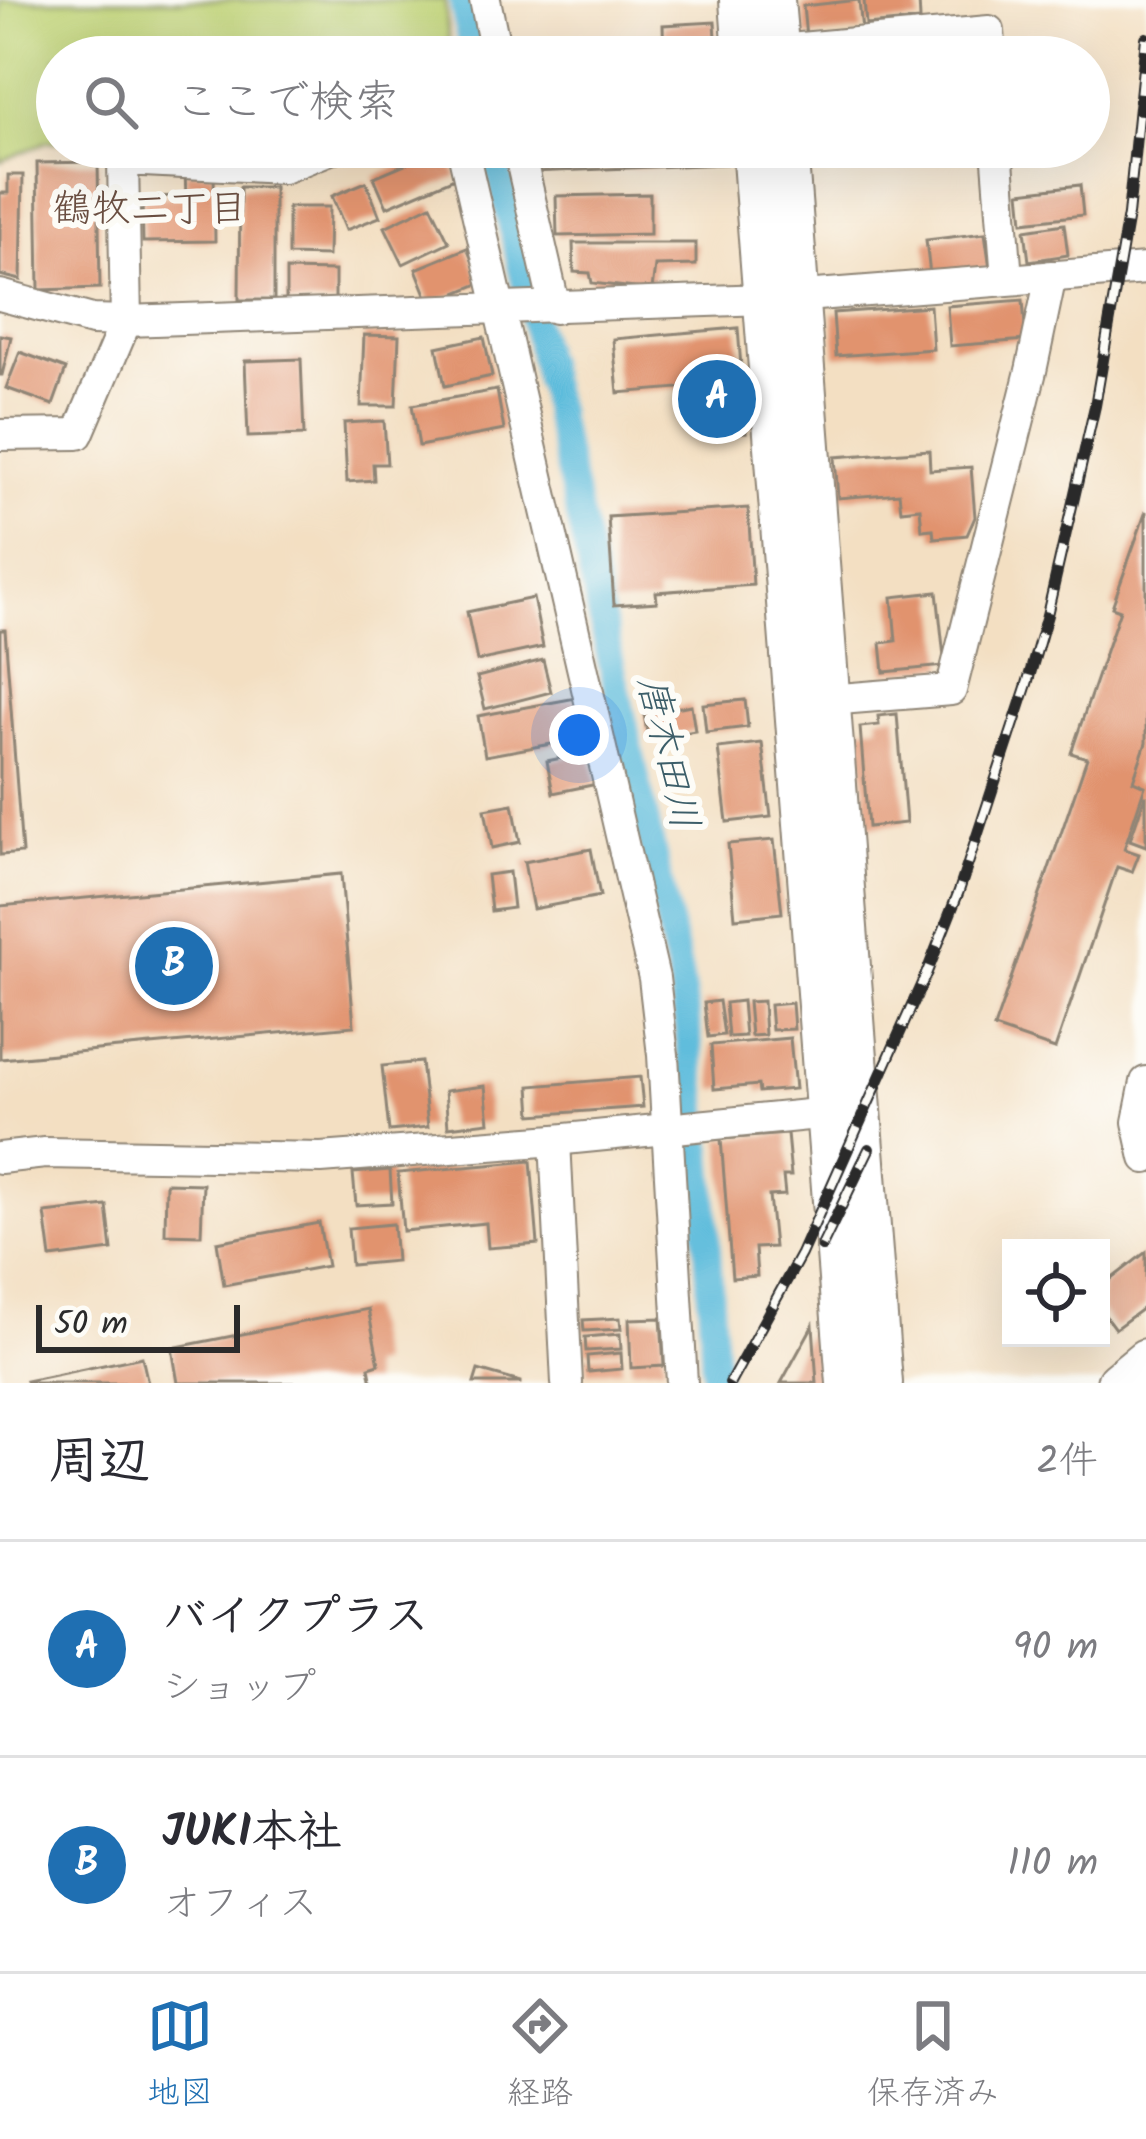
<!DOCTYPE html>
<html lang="ja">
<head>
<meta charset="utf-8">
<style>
  :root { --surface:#fff; --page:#f7f7f7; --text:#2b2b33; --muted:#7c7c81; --line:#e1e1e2; --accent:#1f6fb2 }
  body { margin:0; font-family:Kalam,"Klee One",sans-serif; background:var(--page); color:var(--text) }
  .controls { position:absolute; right:36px; bottom:36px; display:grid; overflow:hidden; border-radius:0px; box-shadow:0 12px 48px #0002 }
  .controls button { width:108px; height:108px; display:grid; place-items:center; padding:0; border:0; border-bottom:3px solid var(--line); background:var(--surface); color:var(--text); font:60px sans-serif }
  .scale { position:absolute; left:36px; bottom:30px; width:204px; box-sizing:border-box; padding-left:12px; border:6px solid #2b2b2b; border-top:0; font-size:33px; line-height:42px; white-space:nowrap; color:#2b2b2b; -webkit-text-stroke:9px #fdfcf7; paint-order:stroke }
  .you { position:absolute; left:579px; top:735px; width:42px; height:42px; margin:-30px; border:9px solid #fff; border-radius:50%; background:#1a73e8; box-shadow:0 0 0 18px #1a73e833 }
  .badge { display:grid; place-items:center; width:78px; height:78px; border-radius:50%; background:var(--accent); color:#fff; font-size:39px; font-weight:700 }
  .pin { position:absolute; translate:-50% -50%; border:6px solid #fff; box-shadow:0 3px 12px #0006 }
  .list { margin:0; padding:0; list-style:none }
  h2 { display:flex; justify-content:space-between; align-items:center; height:156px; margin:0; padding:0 48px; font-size:51px }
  h2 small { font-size:39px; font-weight:400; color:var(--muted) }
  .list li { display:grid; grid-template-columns:78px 1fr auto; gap:36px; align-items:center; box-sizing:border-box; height:216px; padding:0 48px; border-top:3px solid var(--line) }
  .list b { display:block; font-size:45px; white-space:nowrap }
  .list p { margin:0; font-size:39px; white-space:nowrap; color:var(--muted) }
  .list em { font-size:39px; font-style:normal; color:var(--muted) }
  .icon { flex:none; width:66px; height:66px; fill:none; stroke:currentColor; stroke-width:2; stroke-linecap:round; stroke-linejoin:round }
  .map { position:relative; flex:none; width:1146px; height:1383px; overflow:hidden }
  .search { position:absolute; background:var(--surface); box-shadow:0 12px 48px #0002; left:36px; right:36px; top:36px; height:132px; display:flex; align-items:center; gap:30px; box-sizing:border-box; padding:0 42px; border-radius:66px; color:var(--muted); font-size:45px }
  .sheet { height:588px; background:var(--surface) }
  nav { display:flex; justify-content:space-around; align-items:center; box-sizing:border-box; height:168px; border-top:3px solid var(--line); background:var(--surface); font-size:33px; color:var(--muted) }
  nav a { display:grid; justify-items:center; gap:6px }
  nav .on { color:var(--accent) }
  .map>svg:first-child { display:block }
  .green { fill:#bed175; stroke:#747e50; stroke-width:3 }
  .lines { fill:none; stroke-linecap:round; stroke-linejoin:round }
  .canal { stroke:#5dbcdc; stroke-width:27 }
  .building { fill:#e1936e }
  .street-casing { stroke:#8f8576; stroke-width:34 }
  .secondary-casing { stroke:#8f8576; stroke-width:46 }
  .street { stroke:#fff; stroke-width:30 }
  .secondary { stroke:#fff; stroke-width:42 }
  .rail-casing { stroke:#2b2b2b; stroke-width:12 }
  .rail { stroke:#fdfcf7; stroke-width:8; stroke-dasharray:22; stroke-linecap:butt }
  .labels { text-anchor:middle; stroke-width:12; stroke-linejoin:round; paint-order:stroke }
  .neighbourhood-label { font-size:39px; fill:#6b4f42; stroke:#fdfcf7 }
  .water-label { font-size:39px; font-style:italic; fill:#3c5e69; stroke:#fdfcf7 }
</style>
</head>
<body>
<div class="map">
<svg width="1146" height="1383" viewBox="0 0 1146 1383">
  <rect width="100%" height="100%" fill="#fdfcf7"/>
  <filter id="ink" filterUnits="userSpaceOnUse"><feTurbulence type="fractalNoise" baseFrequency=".00833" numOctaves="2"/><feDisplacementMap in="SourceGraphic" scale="24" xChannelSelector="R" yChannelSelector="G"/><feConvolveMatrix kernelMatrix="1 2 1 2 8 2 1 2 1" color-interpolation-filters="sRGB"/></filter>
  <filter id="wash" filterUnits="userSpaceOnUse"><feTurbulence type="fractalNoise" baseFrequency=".004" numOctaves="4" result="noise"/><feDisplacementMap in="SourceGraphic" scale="48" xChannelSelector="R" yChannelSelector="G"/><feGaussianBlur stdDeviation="2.7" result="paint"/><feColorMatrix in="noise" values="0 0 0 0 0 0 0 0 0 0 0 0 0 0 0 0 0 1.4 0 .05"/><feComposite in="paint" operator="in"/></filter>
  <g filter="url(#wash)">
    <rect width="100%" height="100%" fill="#f3dfc2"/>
    <path class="green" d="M0 0H445L449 47 442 57H57V142L48 141 0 162Z"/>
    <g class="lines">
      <g class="canal">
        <path d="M462 0 473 57"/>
        <path d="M493 147 575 498 680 976C701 1111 708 1247 715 1383"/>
      </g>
    </g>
    <g id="blocks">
      <g class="building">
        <path d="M859 0 862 31 806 37 803 6Z"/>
        <path d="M864 0H919L920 20 866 25Z"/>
        <path d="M715 22 717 54 664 57 663 25Z"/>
        <path d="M642 45V57H527V46Z"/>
        <path d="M445 147 457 177 387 207 374 177Z"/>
        <path d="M532 147H724L725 164 533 172Z"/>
        <path d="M98 162 100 288 39 290 37 163Z"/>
        <path d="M185 172H214L215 241 143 242 142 197 186 196Z"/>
        <path d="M8 175H23L21 280 0 275V193H8Z"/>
        <path d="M366 182 380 217 346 230 332 196Z"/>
        <path d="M1080 185 1083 215 1023 222 1020 192Z"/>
        <path d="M240 187H274V300H239Z"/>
        <path d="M650 194V234L557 236 556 196Z"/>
        <path d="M431 205 449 242 403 264 385 227Z"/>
        <path d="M288 207H329L328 256 288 255Z"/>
        <path d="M1064 224 1068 255 1029 261 1025 230Z"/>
        <path d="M985 233 990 268 930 275 926 240Z"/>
        <path d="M573 243H696V265L655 266 652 290 592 283 590 273 574 272Z"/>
        <path d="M467 248 481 283 430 304 416 269Z"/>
        <path d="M286 270 335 271V304L286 303Z"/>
        <path d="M1023 300 1026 340 950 346 947 306Z"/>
        <path d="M930 306 933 349 836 356 833 313Z"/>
        <path d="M738 328 746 432 694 436 690 387 618 393 613 339Z"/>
        <path d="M0 335 11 337 2 375H0Z"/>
        <path d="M364 335 399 336 396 406H361Z"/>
        <path d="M484 337 492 376 445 386 437 347Z"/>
        <path d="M20 352 66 369 53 405 6 388Z"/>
        <path d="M301 359 304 435 248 437 245 361Z"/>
        <path d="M497 390 504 430 419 446 412 405Z"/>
        <path d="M384 421 387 464H373L374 480 347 482 344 423Z"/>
        <path d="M929 450 930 470 971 467 975 517 967 535 934 538 933 529 922 530 920 508 901 510 899 493 838 498 835 457Z"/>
        <path d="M748 508 753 585 656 592 657 602 614 605 608 517Z"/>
        <path d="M1146 511V743L1133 781 1145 786 1124 849 1139 854 1132 872 1117 867 1055 1049 994 1028 1087 758 1071 753 1120 610 1112 607Z"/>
        <path d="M937 592 945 666 884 672 881 643 896 641 892 597Z"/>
        <path d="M533 598 543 647 477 661 467 612Z"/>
        <path d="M0 630H5L22 853 0 855Z"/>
        <path d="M543 660 551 692 485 709 477 677Z"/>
        <path d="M576 698 584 738 485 756 478 716Z"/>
        <path d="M745 700 748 727 706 732 703 704Z"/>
        <path d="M691 705 695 731 648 739 644 714Z"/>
        <path d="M897 714 906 823 868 827 860 727 879 725 878 716Z"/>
        <path d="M762 743 771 817 727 822 718 748Z"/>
        <path d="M591 752 597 784 553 793 547 761Z"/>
        <path d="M1145 796H1146V846L1130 840Z"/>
        <path d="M513 804 520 842 492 848 485 809Z"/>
        <path d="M774 840 782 913 735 918 728 844Z"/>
        <path d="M591 849 600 896 533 909 524 862Z"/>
        <path d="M509 872 513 908 491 911 487 875Z"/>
        <path d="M341 874 354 1026 0 1059V906Z"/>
        <path d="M719 1001 724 1035 708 1037 704 1003Z"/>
        <path d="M742 1001 745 1036 728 1037 725 1003Z"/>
        <path d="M763 1001 765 1035 751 1036 748 1002Z"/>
        <path d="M792 1003 794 1029 772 1030 770 1005Z"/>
        <path d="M790 1038 795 1089 759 1092 758 1085 714 1089 711 1045Z"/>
        <path d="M421 1062 428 1127 389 1131 382 1066Z"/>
        <path d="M640 1077 643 1107 532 1115 530 1086Z"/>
        <path d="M485 1086 489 1122 448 1127 445 1091Z"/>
        <path d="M787 1134 791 1176H783L785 1195 769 1196 774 1247 755 1248 757 1276 732 1278 721 1139Z"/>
        <path d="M531 1161 538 1244 488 1248 486 1223 403 1231 398 1173Z"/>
        <path d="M390 1170 392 1203 356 1205 353 1173Z"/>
        <path d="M166 1183 203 1184 201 1235 165 1234Z"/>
        <path d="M107 1206 112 1250 51 1258 45 1213Z"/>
        <path d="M319 1223 327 1266 224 1285 217 1242Z"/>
        <path d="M393 1224 396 1261 351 1265 348 1228Z"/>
        <path d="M1146 1252V1306L1115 1329 1101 1310V1287Z"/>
        <path d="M368 1309 379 1364 369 1367 372 1383H178L172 1348Z"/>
        <path d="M620 1318 621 1329 584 1331 583 1320Z"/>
        <path d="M661 1318 664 1366 631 1368 629 1319Z"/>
        <path d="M813 1325 817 1383H781Z"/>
        <path d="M620 1334 621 1349 586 1351 585 1337Z"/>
        <path d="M621 1353 622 1369 588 1372 587 1356Z"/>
        <path d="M142 1357 148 1383H27L26 1381Z"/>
        <path d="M478 1370 520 1382V1383H474Z"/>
      </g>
    </g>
  </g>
  <g filter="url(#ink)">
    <use href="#blocks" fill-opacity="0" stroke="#8f8576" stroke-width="3"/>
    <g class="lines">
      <g class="street-casing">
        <g id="street">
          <path d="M485 0 497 57"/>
          <path d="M778 50 989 31 991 57"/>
          <path d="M462 147 654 978 663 1055 682 1383"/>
          <path d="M518 147 555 308"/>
          <path d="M997 147 1007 279"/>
          <path d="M0 295 92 320 126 321 766 299 1146 269"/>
          <path d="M0 435 78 434 126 321 123 160 283 168 335 147"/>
          <path d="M828 700 951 690 1031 371 1051 276"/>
          <path d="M1146 1082 1138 1122 1146 1158"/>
          <path d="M555 1140 567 1383"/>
          <path d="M0 1158 45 1153 321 1158 555 1140 828 1113"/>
        </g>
      </g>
      <g class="secondary-casing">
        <g id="secondary">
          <path d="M741 0 745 57"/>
          <path d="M773 0 778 57"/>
          <path d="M753 147 848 1383"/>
          <path d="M786 147 881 1383"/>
          <path d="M1118 1383 1146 1360"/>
        </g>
      </g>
      <use href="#street" class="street"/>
      <use href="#secondary" class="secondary"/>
      <g class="rail-casing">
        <g id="rail">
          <path d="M822 1246 869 1149"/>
          <path d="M730 1383 801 1254 927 972 959 891 1027 684 1047 615 1095 406 1128 215 1146 38"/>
        </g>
      </g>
      <use href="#rail" class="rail"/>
    </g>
  </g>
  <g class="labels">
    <g class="neighbourhood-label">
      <text x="150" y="221">鶴牧二丁目</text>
    </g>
    <g class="water-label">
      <text transform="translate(670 752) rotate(77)" y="14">唐木田川</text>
    </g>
  </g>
</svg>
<div class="controls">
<button><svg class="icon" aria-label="locate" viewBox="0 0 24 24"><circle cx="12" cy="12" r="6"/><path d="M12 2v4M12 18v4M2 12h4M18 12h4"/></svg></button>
</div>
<div class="scale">50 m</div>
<div class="you"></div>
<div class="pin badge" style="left:717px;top:399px">A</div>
<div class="pin badge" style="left:174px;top:966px">B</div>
<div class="search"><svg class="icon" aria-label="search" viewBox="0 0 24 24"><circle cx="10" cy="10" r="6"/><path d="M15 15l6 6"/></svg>ここで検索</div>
</div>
<section class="sheet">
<h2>周辺<small>2件</small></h2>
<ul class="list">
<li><span class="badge">A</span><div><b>バイクプラス</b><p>ショップ</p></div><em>90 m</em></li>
<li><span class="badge">B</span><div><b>JUKI本社</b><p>オフィス</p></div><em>110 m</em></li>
</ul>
</section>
<nav>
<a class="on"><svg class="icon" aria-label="map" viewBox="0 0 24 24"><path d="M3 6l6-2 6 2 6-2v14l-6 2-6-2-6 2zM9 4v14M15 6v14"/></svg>地図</a>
<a><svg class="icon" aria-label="directions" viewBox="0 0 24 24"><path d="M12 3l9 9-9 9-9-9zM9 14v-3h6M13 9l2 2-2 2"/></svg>経路</a>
<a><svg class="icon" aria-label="saved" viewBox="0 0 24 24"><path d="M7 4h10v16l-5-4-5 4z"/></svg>保存済み</a>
</nav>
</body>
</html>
